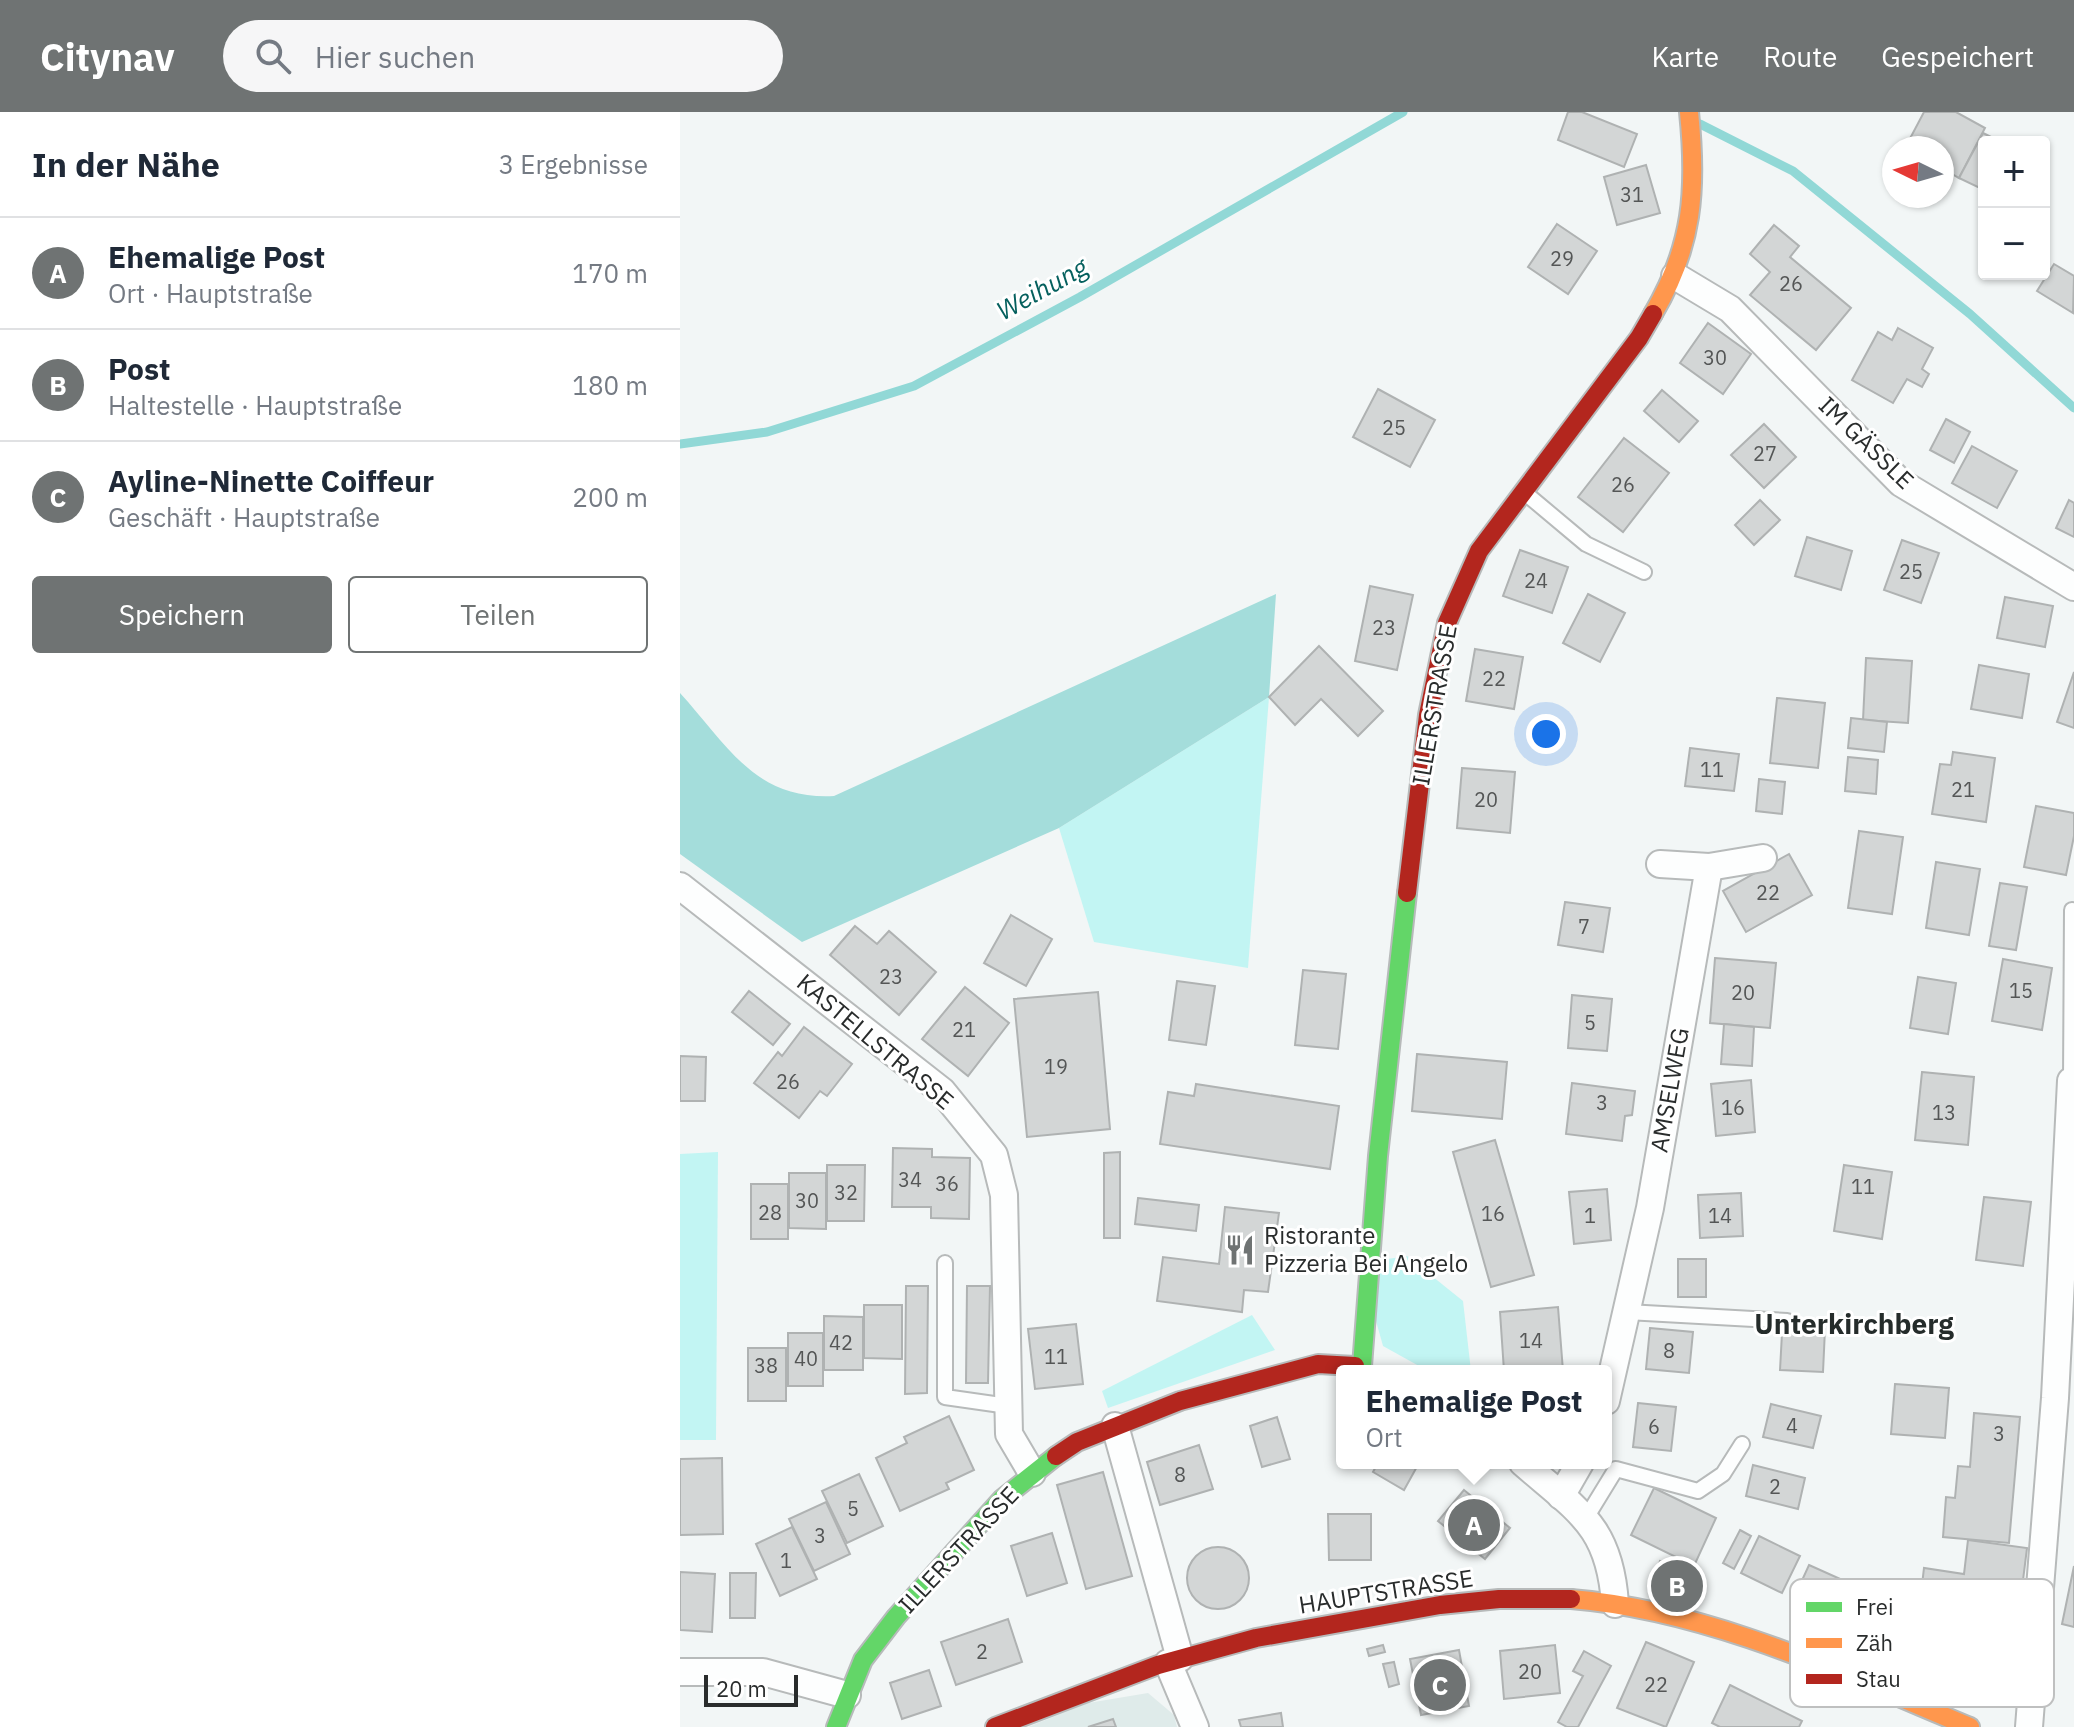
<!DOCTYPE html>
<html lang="de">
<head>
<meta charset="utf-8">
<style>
  :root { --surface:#fff; --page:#f6f6f7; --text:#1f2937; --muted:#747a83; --line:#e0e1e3; --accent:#6f7373 }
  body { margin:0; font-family:"IBM Plex Sans",sans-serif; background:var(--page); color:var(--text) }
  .controls { position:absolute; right:24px; top:24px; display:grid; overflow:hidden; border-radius:8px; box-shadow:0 2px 6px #0004 }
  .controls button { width:72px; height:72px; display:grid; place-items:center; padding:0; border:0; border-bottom:2px solid var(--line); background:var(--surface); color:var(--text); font:40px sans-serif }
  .compass { position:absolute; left:1202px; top:24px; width:72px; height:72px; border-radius:50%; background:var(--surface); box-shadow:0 2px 6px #0004; rotate:275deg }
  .scale { position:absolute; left:24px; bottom:20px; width:94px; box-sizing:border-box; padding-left:8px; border:4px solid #292c2c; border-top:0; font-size:22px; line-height:28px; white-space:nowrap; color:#292c2c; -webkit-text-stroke:6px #fff; paint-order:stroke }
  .you { position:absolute; left:866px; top:622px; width:28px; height:28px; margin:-20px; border:6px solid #fff; border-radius:50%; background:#1a73e8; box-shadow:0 0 0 12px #1a73e833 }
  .badge { display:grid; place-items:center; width:52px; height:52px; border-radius:50%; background:var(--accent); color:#fff; font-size:26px; font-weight:700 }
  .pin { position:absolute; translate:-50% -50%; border:4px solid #fff; box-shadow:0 2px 8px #0006 }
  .popup { position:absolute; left:656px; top:1253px; width:276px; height:104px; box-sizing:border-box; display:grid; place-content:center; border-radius:8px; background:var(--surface); filter:drop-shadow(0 2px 6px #0005); font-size:26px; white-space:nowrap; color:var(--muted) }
  .popup b { font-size:30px; color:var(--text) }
  .popup::after { content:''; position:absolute; left:50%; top:100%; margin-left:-16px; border:16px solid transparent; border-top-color:var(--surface) }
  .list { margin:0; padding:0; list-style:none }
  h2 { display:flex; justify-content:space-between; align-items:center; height:104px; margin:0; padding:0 32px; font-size:34px }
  h2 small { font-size:26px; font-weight:400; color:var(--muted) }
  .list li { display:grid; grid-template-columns:52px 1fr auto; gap:24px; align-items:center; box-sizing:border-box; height:112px; padding:0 32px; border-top:2px solid var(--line) }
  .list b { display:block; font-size:30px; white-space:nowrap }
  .list p { margin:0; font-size:26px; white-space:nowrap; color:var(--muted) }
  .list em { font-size:26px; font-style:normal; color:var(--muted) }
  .actions { display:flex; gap:16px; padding:24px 32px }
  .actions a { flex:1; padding:18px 0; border:2px solid var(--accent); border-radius:8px; text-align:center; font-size:28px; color:var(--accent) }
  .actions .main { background:var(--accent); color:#fff }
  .icon { flex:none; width:44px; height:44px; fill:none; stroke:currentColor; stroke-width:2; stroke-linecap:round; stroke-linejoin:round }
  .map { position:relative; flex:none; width:1394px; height:1615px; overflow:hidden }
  header { display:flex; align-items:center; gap:48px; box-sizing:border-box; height:112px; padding:0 40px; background:var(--accent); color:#fff }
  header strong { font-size:38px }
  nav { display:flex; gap:44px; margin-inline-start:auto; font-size:28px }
  .search { width:560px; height:72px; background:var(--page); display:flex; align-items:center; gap:20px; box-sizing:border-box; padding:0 28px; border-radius:44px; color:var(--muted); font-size:30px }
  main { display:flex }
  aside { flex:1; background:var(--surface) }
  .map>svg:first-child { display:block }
  .built { fill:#dfebea }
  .green { fill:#c2f5f3 }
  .forest { fill:#a4dddb }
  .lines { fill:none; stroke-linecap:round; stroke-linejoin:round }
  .stream { stroke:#91d8d6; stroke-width:9 }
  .building { fill:#d3d6d6; stroke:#afb2b2; stroke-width:2 }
  .lane-casing { stroke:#b7baba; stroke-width:18 }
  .street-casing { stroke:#b7baba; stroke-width:30 }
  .fast-casing { stroke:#b7baba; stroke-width:22 }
  .slow-casing { stroke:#b7baba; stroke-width:22 }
  .jam-casing { stroke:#b7baba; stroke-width:22 }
  .lane { stroke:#fdfefe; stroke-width:14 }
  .street { stroke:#fdfefe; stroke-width:26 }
  .fast { stroke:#63d668; stroke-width:18 }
  .slow { stroke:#ff974d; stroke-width:18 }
  .jam { stroke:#b3261e; stroke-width:18 }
  .labels { text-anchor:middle; stroke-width:6; stroke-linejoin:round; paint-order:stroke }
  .number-label { font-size:20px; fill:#545656 }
  .street-label { font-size:24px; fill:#292c2c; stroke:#fff }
  .poi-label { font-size:24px; fill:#292c2c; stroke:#fff; text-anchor:start }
  .water-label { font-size:26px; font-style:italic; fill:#05605e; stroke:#fff }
  .quarter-label { font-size:28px; font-weight:bold; fill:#252c2b; stroke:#fff }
  .key { fill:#fff; stroke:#bfc0c0; stroke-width:2 }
  .key-label { font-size:22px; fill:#292c2c }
</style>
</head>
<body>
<header>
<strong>Citynav</strong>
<div class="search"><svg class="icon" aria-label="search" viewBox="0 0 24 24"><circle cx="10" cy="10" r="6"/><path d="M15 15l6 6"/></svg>Hier suchen</div>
<nav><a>Karte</a><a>Route</a><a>Gespeichert</a></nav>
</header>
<main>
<aside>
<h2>In der Nähe<small>3 Ergebnisse</small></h2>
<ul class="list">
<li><span class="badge">A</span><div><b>Ehemalige Post</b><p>Ort · Hauptstraße</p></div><em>170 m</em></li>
<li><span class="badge">B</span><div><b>Post</b><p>Haltestelle · Hauptstraße</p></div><em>180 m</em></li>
<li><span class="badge">C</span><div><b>Ayline-Ninette Coiffeur</b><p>Geschäft · Hauptstraße</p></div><em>200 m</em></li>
</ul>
<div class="actions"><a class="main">Speichern</a><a>Teilen</a></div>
</aside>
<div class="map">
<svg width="1394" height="1615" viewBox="0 0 1394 1615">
  <rect width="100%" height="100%" fill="#f2f6f6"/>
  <path class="built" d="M468 1581 494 1603 497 1615H348L408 1591Z"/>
  <g class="green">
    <path d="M589 585 568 856 414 830 379 716Z"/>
    <path d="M38 1040 36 1328H0V1042Z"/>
    <path d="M727 1144 783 1189 791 1259H748L703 1234 694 1202 701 1148Z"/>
    <path d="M572 1203 595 1238 428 1296 422 1279Z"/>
  </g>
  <path class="forest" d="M596 482 589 585 379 716 122 830 0 742V581C48 634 75 688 154 684Z"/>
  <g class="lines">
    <g class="stream">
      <path d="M1020 12 1113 59 1290 202 1394 296"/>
      <path d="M0 332 87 320 234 274 400 185 723 0"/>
    </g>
  </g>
  <g class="building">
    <path d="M888 0H902L957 22 944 55 878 28Z"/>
    <path d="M1244 0H1276L1305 16 1279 66 1262 56V36H1225Z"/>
    <path d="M1303 21 1321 30H1304V78L1279 66Z"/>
    <path d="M966 53 980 101 937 113 924 65Z"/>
    <path d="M877 112 917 139 888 182 848 155Z"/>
    <path d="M1094 113 1119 134 1110 145 1171 196 1136 238 1070 183 1090 160 1070 142Z"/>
    <path d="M1374 152 1394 164 1393 201 1357 179Z"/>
    <path d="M1028 211 1071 242 1043 282 1000 251Z"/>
    <path d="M1218 216 1253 236 1242 257 1249 262 1242 275 1227 267 1213 291 1172 268 1198 220 1212 228Z"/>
    <path d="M698 277 755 308 730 355 673 325Z"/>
    <path d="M982 278 1018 309 999 330 964 299Z"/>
    <path d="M1266 307 1290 320 1274 351 1250 338Z"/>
    <path d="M1084 312 1116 345 1084 376 1051 343Z"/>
    <path d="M944 326 989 361 943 420 898 385Z"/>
    <path d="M1292 334 1337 359 1317 396 1272 371Z"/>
    <path d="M1080 388 1100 408 1074 433 1055 413Z"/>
    <path d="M1389 388 1394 391V425L1376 416Z"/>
    <path d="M1127 425 1172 439 1161 478 1115 464Z"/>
    <path d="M1222 428 1259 441 1241 491 1204 478Z"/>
    <path d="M840 438 888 455 872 501 823 484Z"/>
    <path d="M690 474 733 483 717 558 675 549Z"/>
    <path d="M908 482 945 501 920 550 883 531Z"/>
    <path d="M1325 485 1373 494 1365 535 1317 526Z"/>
    <path d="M639 534 703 599 678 624 641 587 615 613 589 585Z"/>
    <path d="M795 537 843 545 834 597 786 589Z"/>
    <path d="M1186 546 1232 549 1228 611 1183 608Z"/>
    <path d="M1299 553 1349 562 1342 606 1291 597Z"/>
    <path d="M1394 560V616L1377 610Z"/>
    <path d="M1097 586 1145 591 1138 656 1090 651Z"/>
    <path d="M1171 606 1207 610 1204 640 1168 636Z"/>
    <path d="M1010 636 1059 642 1054 679 1005 674Z"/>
    <path d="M1273 640 1315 646 1306 710 1252 702 1260 652 1271 653Z"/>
    <path d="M1168 645 1198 648 1196 682 1165 679Z"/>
    <path d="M782 656 835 660 830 721 777 716Z"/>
    <path d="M1079 667 1105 670 1102 702 1076 699Z"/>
    <path d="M1356 694 1394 701V724L1386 763 1344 755Z"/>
    <path d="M1179 719 1223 725 1212 802 1168 796Z"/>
    <path d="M1109 742 1132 783 1066 820 1043 779Z"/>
    <path d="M1256 750 1300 757 1289 823 1246 816Z"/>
    <path d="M1320 771 1347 775 1336 838 1309 834Z"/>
    <path d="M885 790 930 796 923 840 878 833Z"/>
    <path d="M331 803 372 827 346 874 304 851Z"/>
    <path d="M175 814 197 832 209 819 256 860 219 903 150 843Z"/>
    <path d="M1035 846 1096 851 1090 916 1030 911Z"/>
    <path d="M1323 847 1372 856 1362 918 1312 909Z"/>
    <path d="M623 858 666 862 658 937 615 933Z"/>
    <path d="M1238 865 1276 871 1268 922 1230 916Z"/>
    <path d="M497 869 535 874 526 933 489 928Z"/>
    <path d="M285 875 329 911 288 964 242 927Z"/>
    <path d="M69 879 110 912 93 933 52 900Z"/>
    <path d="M418 880 430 1017 347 1025 334 887Z"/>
    <path d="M892 883 932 887 927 939 888 936Z"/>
    <path d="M1044 912 1074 915 1072 954 1041 952Z"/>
    <path d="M124 915 172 952 147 984 140 979 119 1006 74 971 98 940 102 944Z"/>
    <path d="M737 942 827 950 822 1007 732 999Z"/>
    <path d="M0 944 26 945 25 989H0Z"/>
    <path d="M1242 960 1294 965 1288 1033 1235 1028Z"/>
    <path d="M1071 968 1075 1020 1036 1024 1031 972Z"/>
    <path d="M892 971 955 979 952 1003 945 1004 942 1029 886 1022Z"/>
    <path d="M516 972 659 994 650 1057 480 1032 488 980 514 984Z"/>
    <path d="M815 1028 854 1163 811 1175 773 1040Z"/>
    <path d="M213 1036 252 1037V1045L290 1046 289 1107 251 1106V1095H212Z"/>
    <path d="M440 1040V1126H424V1041Z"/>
    <path d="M147 1053H185L184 1109H147Z"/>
    <path d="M1164 1053 1212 1060 1202 1127 1154 1119Z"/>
    <path d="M109 1061H146V1117L109 1116Z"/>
    <rect x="71" y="1072" width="37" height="55"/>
    <path d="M927 1077 931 1128 894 1132 889 1080Z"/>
    <path d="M1061 1081 1063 1124 1020 1126 1018 1083Z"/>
    <path d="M1304 1085 1351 1090 1343 1154 1296 1148Z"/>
    <path d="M458 1086 519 1093 516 1119 455 1112Z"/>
    <path d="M545 1095 599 1101 588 1180 564 1178 562 1200 477 1189 483 1145 539 1152Z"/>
    <rect x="998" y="1147" width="28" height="38"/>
    <path d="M226 1174H248L247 1281 225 1282Z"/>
    <path d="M287 1174H310L308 1271H286Z"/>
    <path d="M184 1193H222V1247L184 1246Z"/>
    <path d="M878 1195 883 1259H824L820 1200Z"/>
    <path d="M144 1204 183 1205V1258H144Z"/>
    <path d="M396 1212 403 1272 355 1277 348 1217Z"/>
    <path d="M970 1216 1013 1220 1009 1261 966 1257Z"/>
    <path d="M1121 1216 1145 1217 1143 1260 1100 1258 1102 1221 1121 1222Z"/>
    <rect x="108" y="1221" width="35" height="53"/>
    <rect x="68" y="1236" width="38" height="53"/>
    <path d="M1215 1272 1269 1276 1265 1326 1211 1322Z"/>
    <path d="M958 1291 996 1295 991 1339 953 1335Z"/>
    <path d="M1091 1292 1141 1304 1133 1336 1083 1325Z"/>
    <path d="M1294 1301 1340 1305 1329 1431 1263 1425 1266 1385 1275 1386 1278 1354 1290 1355Z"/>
    <path d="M269 1304 294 1358 266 1371 269 1377 220 1399 196 1346 227 1331 224 1325Z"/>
    <path d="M597 1305 610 1347 582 1355 570 1314Z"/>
    <path d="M519 1333 533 1377 480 1393 467 1350Z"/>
    <path d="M42 1346 43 1422 0 1423V1347Z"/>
    <path d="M698 1351H739L724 1378 693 1360Z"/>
    <path d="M1073 1353 1125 1366 1118 1397 1066 1384Z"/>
    <path d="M423 1360 452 1464 406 1477 377 1373Z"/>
    <path d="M179 1362 203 1414 167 1431 142 1379Z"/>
    <path d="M974 1376 1036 1406 1014 1454 951 1423Z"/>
    <path d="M784 1378 830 1416 805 1447 758 1409Z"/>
    <path d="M146 1390 170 1442 134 1459 109 1407Z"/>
    <path d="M648 1402H691V1448H649Z"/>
    <path d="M112 1415 137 1467 100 1484 76 1432Z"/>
    <path d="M1060 1418 1071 1424 1054 1457 1043 1451Z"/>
    <path d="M372 1421 387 1471 347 1484 331 1434Z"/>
    <path d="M1079 1424 1120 1444 1102 1481 1061 1461Z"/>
    <path d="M1288 1428 1347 1436 1335 1532 1295 1526 1299 1498 1240 1490 1244 1456 1284 1462Z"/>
    <circle cx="538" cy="1466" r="31"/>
    <path d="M980 1449 1000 1456 997 1468 976 1460Z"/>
    <path d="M1129 1453 1167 1470 1160 1485 1167 1488 1156 1514 1120 1499 1123 1493 1113 1488Z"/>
    <path d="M1394 1454V1515L1382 1512Z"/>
    <path d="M0 1460 35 1462 32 1520 0 1518Z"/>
    <path d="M50 1461H76L75 1506H50Z"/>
    <path d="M328 1507 342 1550 276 1573 261 1530Z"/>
    <path d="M966 1530 1014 1550 986 1615 937 1596Z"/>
    <path d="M703 1533 705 1540 689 1544 687 1537Z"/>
    <path d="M875 1533 880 1581 824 1587 820 1539Z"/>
    <path d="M779 1538 789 1594 741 1603 730 1547Z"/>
    <path d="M904 1539 931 1554 898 1615H887L878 1610 903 1564 893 1559Z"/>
    <path d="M714 1550 719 1572 709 1575 703 1552Z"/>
    <path d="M249 1558 261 1594 222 1607 210 1571Z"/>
    <path d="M1050 1573 1122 1609 1119 1615H1040L1032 1611Z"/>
    <path d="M601 1601 603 1615H561L559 1608Z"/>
    <path d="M433 1607 436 1615H408Z"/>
  </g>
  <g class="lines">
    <g class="lane-casing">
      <g id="lane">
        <path d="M844 380 906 432 964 460"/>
        <path d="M1391 969 1392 798"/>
        <path d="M265 1151V1285L328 1294"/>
        <path d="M947 1200 1107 1209"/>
        <path d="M906 1406 936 1357 1018 1379 1043 1362 1062 1332"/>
      </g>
    </g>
    <g class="street-casing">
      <g id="street">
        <path d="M995 164 1050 197 1221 371 1394 475"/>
        <path d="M980 752 1029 755 1083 746"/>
        <path d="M0 774 262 979 314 1043 324 1083 329 1322 352 1361"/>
        <path d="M926 1289 970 1096 1029 755"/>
        <path d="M435 1314 500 1546"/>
        <path d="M843 1351C898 1399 930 1414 935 1492"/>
        <path d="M881 1384 900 1351"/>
        <path d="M488 1551 515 1615"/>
        <path d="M0 1560H83L167 1583"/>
        <path d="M1349 1615 1375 1286 1391 969"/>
      </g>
    </g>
    <g class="fast-casing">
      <g id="fast">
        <path d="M675 1254H682L698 1044 727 781"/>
        <path d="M156 1615 183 1548 216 1505 322 1387 376 1344"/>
      </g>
    </g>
    <g class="slow-casing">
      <g id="slow">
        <path d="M973 202C1013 134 1017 78 1009 0"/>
        <path d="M891 1487C1029 1498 1163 1562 1290 1615"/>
      </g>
    </g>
    <g class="jam-casing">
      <g id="jam">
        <path d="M727 781 748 603 767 511 799 439 959 226 973 202"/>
        <path d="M376 1344 397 1330 500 1289 638 1252 675 1254"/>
        <path d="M315 1615 478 1553 576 1526 760 1493 819 1487H891"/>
      </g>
    </g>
    <use href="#lane" class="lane"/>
    <use href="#street" class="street"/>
    <use href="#fast" class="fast"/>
    <use href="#slow" class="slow"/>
    <use href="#jam" class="jam"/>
  </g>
  <defs>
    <g id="restaurant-bare" transform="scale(2.4)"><path d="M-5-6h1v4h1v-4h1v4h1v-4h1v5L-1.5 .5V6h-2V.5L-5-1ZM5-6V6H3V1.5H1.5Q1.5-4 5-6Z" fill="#6f7373" stroke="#fff" stroke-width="2.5" paint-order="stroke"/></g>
  </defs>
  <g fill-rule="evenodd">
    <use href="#restaurant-bare" x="560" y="1138"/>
  </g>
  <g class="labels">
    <g class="number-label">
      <text x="952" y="90">31</text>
      <text x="882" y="154">29</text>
      <text x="1111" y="179">26</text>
      <text x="1035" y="253">30</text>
      <text x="714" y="323">25</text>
      <text x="1085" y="349">27</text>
      <text x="943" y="380">26</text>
      <text x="1231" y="467">25</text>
      <text x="856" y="476">24</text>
      <text x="704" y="523">23</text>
      <text x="814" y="574">22</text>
      <text x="1032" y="665">11</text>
      <text x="1283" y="685">21</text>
      <text x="806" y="695">20</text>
      <text x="1088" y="788">22</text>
      <text x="904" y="822">7</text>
      <text x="211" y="872">23</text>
      <text x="1341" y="886">15</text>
      <text x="1063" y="888">20</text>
      <text x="910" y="918">5</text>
      <text x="284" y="925">21</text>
      <text x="376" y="962">19</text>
      <text x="108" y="977">26</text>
      <text x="922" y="998">3</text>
      <text x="1053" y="1003">16</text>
      <text x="1264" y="1008">13</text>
      <text x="230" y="1075">34</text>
      <text x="267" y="1079">36</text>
      <text x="1183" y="1082">11</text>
      <text x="166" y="1088">32</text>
      <text x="127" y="1096">30</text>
      <text x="90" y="1108">28</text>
      <text x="813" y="1109">16</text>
      <text x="910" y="1111">1</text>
      <text x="1040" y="1111">14</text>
      <text x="851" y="1236">14</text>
      <text x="161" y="1238">42</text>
      <text x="989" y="1246">8</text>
      <text x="376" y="1252">11</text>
      <text x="126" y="1254">40</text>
      <text x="86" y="1261">38</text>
      <text x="1112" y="1321">4</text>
      <text x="974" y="1322">6</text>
      <text x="1319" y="1329">3</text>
      <text x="500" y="1370">8</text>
      <text x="1095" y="1382">2</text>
      <text x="173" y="1404">5</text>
      <text x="140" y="1431">3</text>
      <text x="106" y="1456">1</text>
      <text x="302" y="1547">2</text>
      <text x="850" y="1567">20</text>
      <text x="976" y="1580">22</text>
    </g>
    <g class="street-label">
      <text transform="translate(1186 331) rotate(44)" y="8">IM GÄSSLE</text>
      <text transform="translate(755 593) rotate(-80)" y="8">ILLERSTRASSE</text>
      <text transform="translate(195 930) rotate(40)" y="8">KASTELLSTRASSE</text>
      <text transform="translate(990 978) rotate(-80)" y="8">AMSELWEG</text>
      <text transform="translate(279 1438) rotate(-47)" y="8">ILLERSTRASSE</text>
      <text transform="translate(706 1480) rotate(-9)" y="8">HAUPTSTRASSE</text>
    </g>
    <g class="poi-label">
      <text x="584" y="1132">Ristorante<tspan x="584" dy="28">Pizzeria Bei Angelo</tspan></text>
    </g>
    <g class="water-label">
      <text transform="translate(362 177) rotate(-29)" y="9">Weihung</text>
    </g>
    <g class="quarter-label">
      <text x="1174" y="1222">Unterkirchberg</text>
    </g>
  </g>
  <rect x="1110" y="1467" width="264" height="128" rx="12" class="key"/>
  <rect x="1126" y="1490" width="36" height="10" fill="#63d668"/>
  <rect x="1126" y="1526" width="36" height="10" fill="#ff974d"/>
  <rect x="1126" y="1562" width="36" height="10" fill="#b3261e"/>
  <g class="key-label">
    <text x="1176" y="1503">Frei</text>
    <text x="1176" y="1539">Zäh</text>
    <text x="1176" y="1575">Stau</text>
  </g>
</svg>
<div class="controls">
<button>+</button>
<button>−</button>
</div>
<svg class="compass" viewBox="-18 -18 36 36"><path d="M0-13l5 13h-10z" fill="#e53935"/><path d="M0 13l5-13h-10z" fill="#747a83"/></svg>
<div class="scale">20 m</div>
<div class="you"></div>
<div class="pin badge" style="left:794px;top:1413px">A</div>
<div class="popup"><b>Ehemalige Post</b>Ort</div>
<div class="pin badge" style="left:997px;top:1474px">B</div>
<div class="pin badge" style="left:760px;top:1573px">C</div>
</div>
</main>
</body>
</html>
